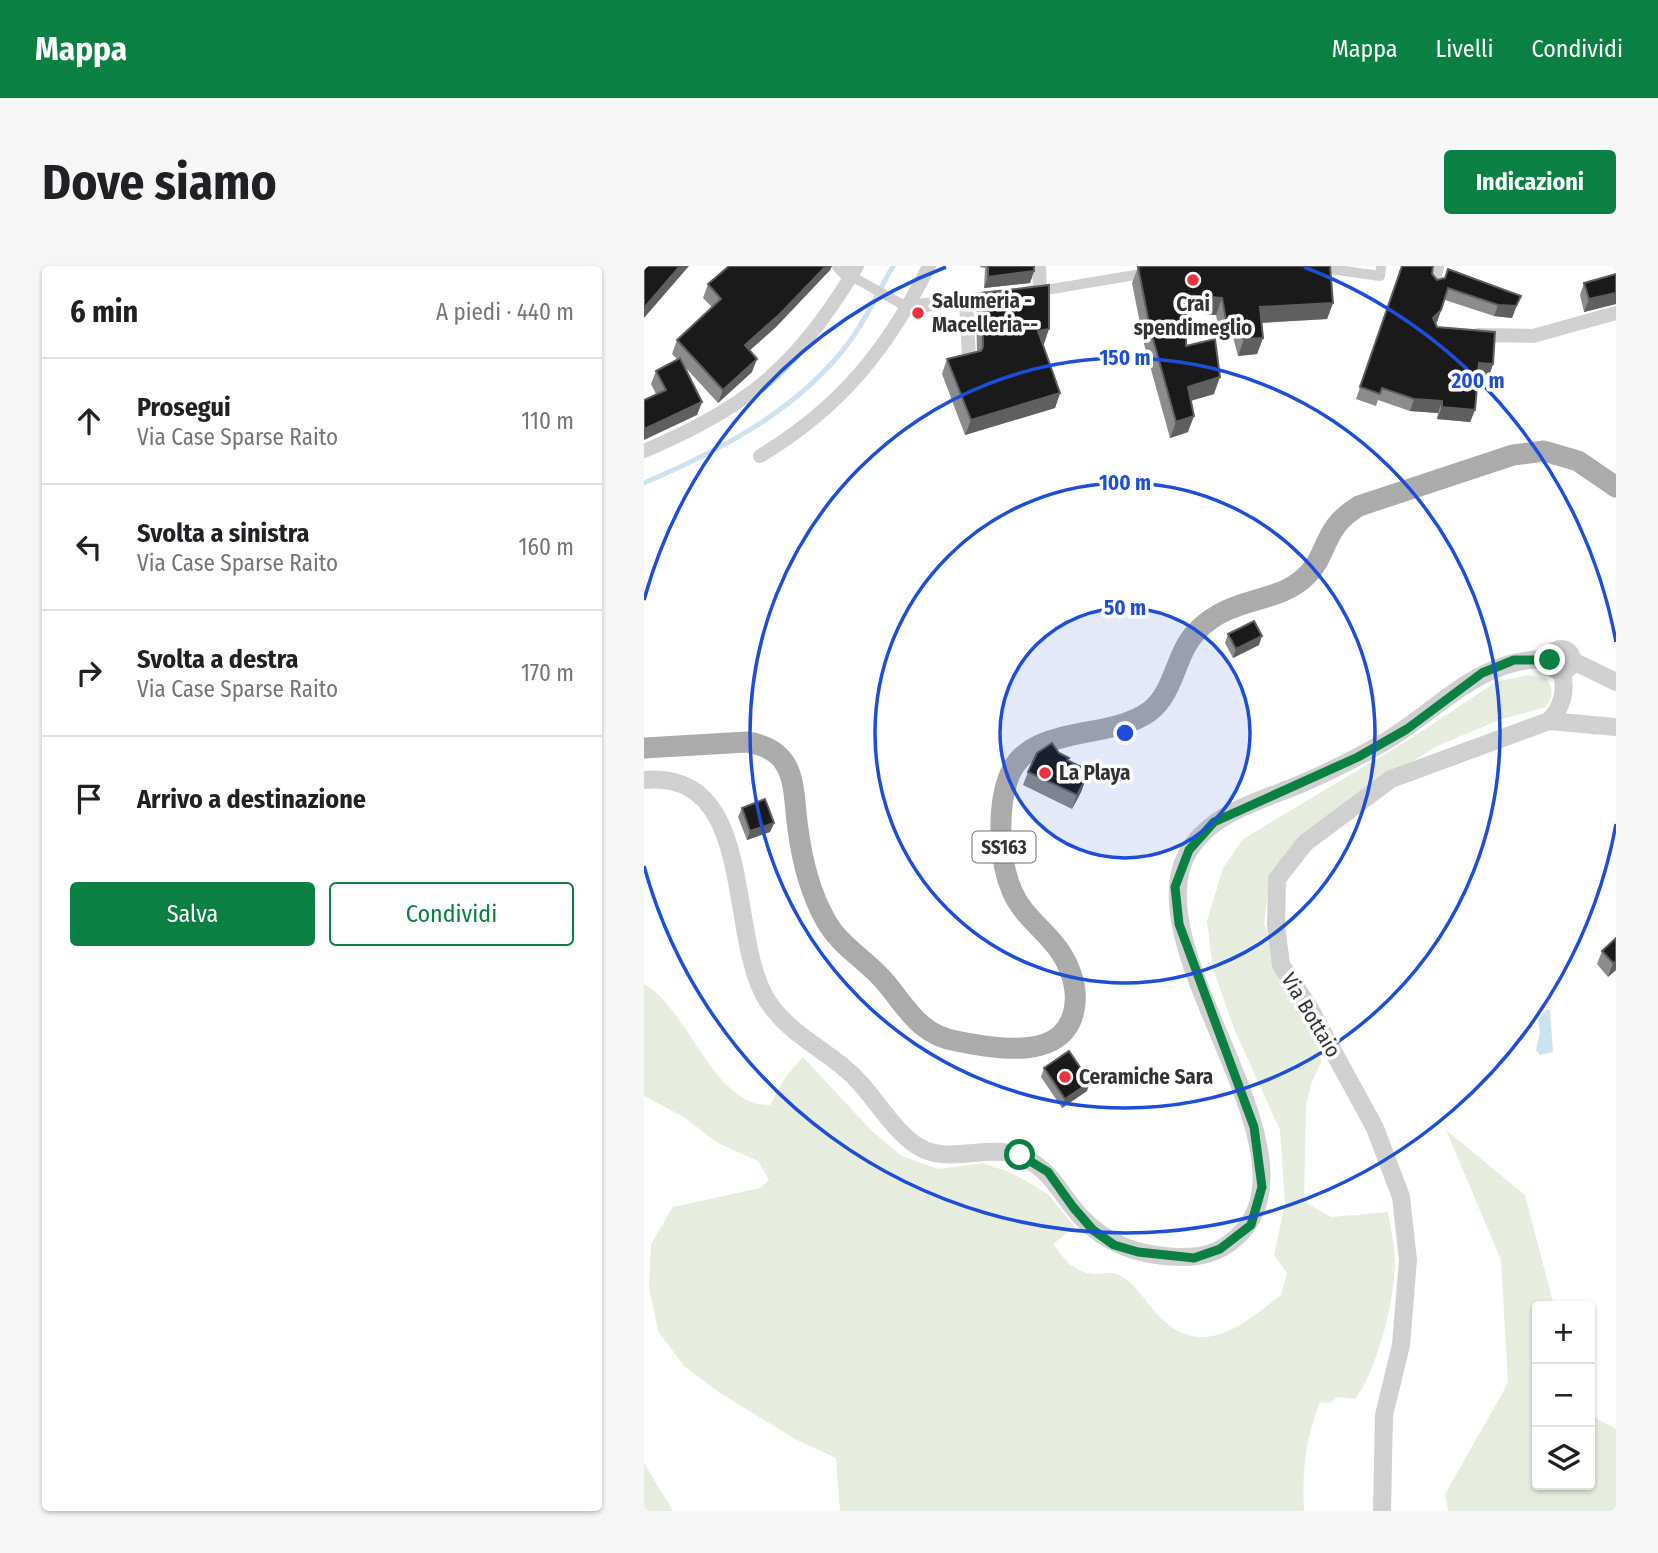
<!DOCTYPE html>
<html lang="it">
<head>
<meta charset="utf-8">
<style>
  :root { --surface:#fff; --page:#f6f6f6; --text:#202124; --muted:#757577; --line:#e0e0e0; --accent:#0b8043 }
  body { margin:0; font-family:"Fira Sans Condensed",sans-serif; background:var(--page); color:var(--text) }
  .controls { position:absolute; right:21px; bottom:21px; display:grid; overflow:hidden; border-radius:7px; box-shadow:0 2px 5px #0004 }
  .controls button { width:63px; height:63px; display:grid; place-items:center; padding:0; border:0; border-bottom:2px solid var(--line); background:var(--surface); color:var(--text); font:35px sans-serif }
  .stop { position:absolute; width:21px; height:21px; margin:-16px; border:5px solid #0b8043; border-radius:50%; background:#fff }
  .stop.end { background:#0b8043; border-color:#fff; box-shadow:0 2px 7px #0008 }
  .list { margin:0; padding:0; list-style:none }
  h2 { display:flex; justify-content:space-between; align-items:center; height:91px; margin:0; padding:0 28px; font-size:30px }
  h2 small { font-size:23px; font-weight:400; color:var(--muted) }
  .list li { display:grid; grid-template-columns:46px 1fr auto; gap:21px; align-items:center; box-sizing:border-box; height:126px; padding:0 28px; border-top:2px solid var(--line) }
  .list b { display:block; font-size:26px; white-space:nowrap }
  .list p { margin:0; font-size:23px; white-space:nowrap; color:var(--muted) }
  .list em { font-size:23px; font-style:normal; color:var(--muted) }
  .actions { display:flex; gap:14px; padding:21px 28px }
  .actions a { flex:1; padding:16px 0; border:2px solid var(--accent); border-radius:7px; text-align:center; font-size:24px; color:var(--accent) }
  .actions .main { background:var(--accent); color:#fff }
  .icon { flex:none; width:38px; height:38px; fill:none; stroke:currentColor; stroke-width:2; stroke-linecap:round; stroke-linejoin:round }
  .map { position:relative; flex:none; width:972px; height:1245px; overflow:hidden; border-radius:7px }
  header { display:flex; align-items:center; gap:42px; box-sizing:border-box; height:98px; padding:0 35px; background:var(--accent); color:#fff }
  header strong { font-size:33px }
  nav { display:flex; gap:38px; margin-inline-start:auto; font-size:24px }
  .intro { display:flex; align-items:center; justify-content:space-between; box-sizing:border-box; height:168px; padding:0 42px }
  h1 { margin:0; font-size:49px }
  .button { padding:18px 32px; border-radius:7px; background:var(--accent); color:#fff; font-size:24px; font-weight:700 }
  main { display:flex; gap:42px; padding:0 42px }
  aside { flex:1; background:var(--surface); border-radius:7px; box-shadow:0 2px 5px #0004 }
  .map>svg:first-child { display:block }
  .green { fill:#e6ecde }
  .water { fill:#cde2ef }
  .lines { fill:none; stroke-linecap:round; stroke-linejoin:round }
  .stream { stroke:#cde2ef; stroke-width:5 }
  .pedestrian { stroke:#d0d0d0; stroke-width:10 }
  .minor { stroke:#d0d0d0; stroke-width:14 }
  .tertiary { stroke:#d0d0d0; stroke-width:18 }
  .primary { stroke:#ababab; stroke-width:21 }
  .wall { fill:#8c8c8c }
  .shaded-wall { fill:#5f5f5f }
  .building { fill:#1a1a1a; stroke:#5f5f5f; stroke-width:2 }
  .route { stroke:#0b8043; stroke-width:9 }
  .ring { fill:none; stroke:#1d4ed8; stroke-width:3.5 }
  .poi-dot { fill:#ec323f; stroke:#fff; stroke-width:2.5 }
  .labels { text-anchor:middle; stroke-width:7; stroke-linejoin:round; paint-order:stroke }
  .shield { fill:#fff; stroke:#707070; stroke-width:2 }
  .shield-label { font-size:19px; font-weight:bold; fill:#333 }
  .poi-label { font-size:21px; font-weight:bold; fill:#333; stroke:#fff; text-anchor:start }
  .street-label { font-size:21px; fill:#333; stroke:#fff }
  .centre { fill:#1d4ed8; stroke:#fff; stroke-width:3.5 }
  .ring-label { font-size:21px; text-anchor:middle; font-weight:bold; fill:#1d4ed8; stroke:#fff; stroke-width:7; stroke-linejoin:round; paint-order:stroke }
</style>
</head>
<body>
<header>
<strong>Mappa</strong>
<nav><a>Mappa</a><a>Livelli</a><a>Condividi</a></nav>
</header>
<div class="intro"><h1>Dove siamo</h1><a class="button">Indicazioni</a></div>
<main>
<aside>
<h2>6 min<small>A piedi · 440 m</small></h2>
<ul class="list">
<li><svg class="icon" aria-label="ahead" viewBox="0 0 24 24"><path d="M12 20V5M6 11l6-6 6 6"/></svg><div><b>Prosegui</b><p>Via Case Sparse Raito</p></div><em>110 m</em></li>
<li><svg class="icon" aria-label="left" viewBox="0 0 24 24"><path d="M17 20v-9H6M10 6l-5 5 5 5"/></svg><div><b>Svolta a sinistra</b><p>Via Case Sparse Raito</p></div><em>160 m</em></li>
<li><svg class="icon" aria-label="right" viewBox="0 0 24 24"><path d="M7 20v-9h11M14 6l5 5-5 5"/></svg><div><b>Svolta a destra</b><p>Via Case Sparse Raito</p></div><em>170 m</em></li>
<li><svg class="icon" aria-label="arrive" viewBox="0 0 24 24"><path d="M6 21V4h12l-3 4 3 4H6"/></svg><div><b>Arrivo a destinazione</b></div></li>
</ul>
<div class="actions"><a class="main">Salva</a><a>Condividi</a></div>
</aside>
<div class="map">
<svg width="972" height="1245" viewBox="0 0 972 1245">
  <rect width="100%" height="100%" fill="#fff"/>
  <g class="green">
    <path d="M883 409 902 412C910 423 909 430 902 441L855 454 791 481 736 516 624 625 620 658 642 721 673 775 677 796 667 818 662 841 660 936 687 951 744 946C746 961 751 979 751 994 751 1033 734 1103 711 1133L694 1131 685 1137 676 1136C661 1175 658 1204 660 1245H196L192 1192 151 1173 76 1127 40 1100 14 1065 5 1021 7 978 29 941 116 922 125 914 114 895 74 877 38 850 0 830V718C46 744 69 841 126 839L142 810 159 791 228 865 258 890 294 903 339 897 368 907 404 928 431 961 409 978C421 994 429 1006 450 1008 457 1008 465 1006 472 1008 487 1013 497 1028 506 1040 552 1097 591 1065 637 1029L643 1007 630 989 641 938 636 864 591 765 569 703 563 655 579 602 599 573 766 473 852 416Z"/>
    <path d="M802 864 881 929 910 1040H893V1219H946V1149L972 1163V1245H804L801 1228 864 1117 857 994Z"/>
    <path d="M0 1197 29 1245H0Z"/>
  </g>
  <path class="water" d="M902 744H906L909 786 896 789 892 784 896 766 894 753Z"/>
  <g class="lines">
    <path class="stream" d="M0 217C77 184 155 144 206 75 223 52 235 24 249 0"/>
    <g class="pedestrian">
      <path d="M665 0 736 10 737 0"/>
      <path d="M207 10 263 41"/>
      <path d="M791 18 795 0"/>
      <path d="M396 25 503 7"/>
    </g>
    <g class="minor">
      <path d="M195 0 206 12 213 0"/>
      <path d="M384 27 396 25 395 0"/>
      <path d="M322 35 325 91"/>
      <path d="M263 41 354 31"/>
      <path d="M834 69 889 70 972 47"/>
      <path d="M0 185C100 143 149 104 206 12"/>
      <path d="M116 190C196 142 244 83 285 0"/>
    </g>
    <g class="tertiary">
      <circle cx="917" cy="394" r="11"/>
      <path d="M929 395 972 416"/>
      <path d="M905 455 972 461"/>
      <path d="M0 514C114 503 82 670 123 734 147 772 188 785 217 818 236 839 255 873 281 884 313 897 350 876 381 892 404 904 412 919 427 939 451 971 481 986 520 990 540 992 560 992 578 982 705 907 480 683 546 583 571 544 621 534 661 516 687 505 712 492 737 478 792 447 837 388 906 394"/>
      <path d="M738 1245 740 1149 757 1079 764 994 757 931 731 862 665 741 637 699 632 660 633 613 661 577 747 513 905 455C919 440 922 426 918 406"/>
    </g>
    <path class="primary" d="M0 482 103 476C155 484 148 523 154 563 158 594 166 626 181 653 195 680 223 694 242 717 263 742 276 769 312 775 353 783 426 797 431 737 433 719 425 698 415 684 400 663 378 649 368 625 355 595 353 544 364 513 383 456 465 476 506 445 531 426 531 387 553 365 587 330 630 338 659 313 686 290 676 263 715 240L869 189 900 185 934 195 972 221"/>
  </g>
  <g class="wall">
    <path d="M85 0H188L186 4 132 61 106 84 108 106 74 137 41 101 58 136 53 149 12 128 7 118 12 105 34 94 28 88 33 74 68 41 59 32 64 18Z"/>
    <path d="M336 0H390V5L386 17 340 22 341 2 336 1Z"/>
    <path d="M758 0 788 8 793 14 877 30 868 52 850 50 801 34 793 56 791 57 793 61 849 98 845 110 834 109 831 144 826 156 793 153 794 147 766 145 734 134 732 140 712 133Z"/>
    <path d="M494 1 689 37 683 53 618 57 619 72 613 88 594 90 589 71 577 75 572 49 542 46V80L570 128 547 135 544 166 526 172 500 78 488 17Z"/>
    <path d="M972 8V38L940 46 936 29 940 17Z"/>
    <path d="M338 27 400 78H398L416 127 411 142 321 169 298 108 303 93 333 85 332 42Z"/>
    <path d="M584 368 615 379 589 392 581 377Z"/>
    <path d="M415 487 424 494 437 501 434 509 442 512 437 526 428 543 379 519 384 506Z"/>
    <path d="M98 542 130 557 126 566 103 574 94 551Z"/>
    <path d="M972 672V704L964 711 953 698 958 685Z"/>
    <path d="M400 802 443 825 418 842 397 811Z"/>
  </g>
  <g class="shaded-wall">
    <path d="M36 0H45L0 52V42Z"/>
    <path d="M182 0H188L186 4 132 61 96 93 101 79Z"/>
    <path d="M390 5 386 17 340 22 344 11Z"/>
    <path d="M972 27V38L940 46 945 33Z"/>
    <path d="M542 29 578 32 572 49 536 46Z"/>
    <path d="M689 37 683 53 610 57 616 41Z"/>
    <path d="M854 39 872 40 868 52 850 50Z"/>
    <path d="M797 44 793 56 785 64 789 52Z"/>
    <path d="M595 55 589 71 577 75 583 59Z"/>
    <path d="M405 63 400 78 388 80 394 65Z"/>
    <path d="M619 72 613 88 594 90 600 73Z"/>
    <path d="M113 93 108 106 74 137 79 124Z"/>
    <path d="M835 97 849 98 845 110 830 109Z"/>
    <path d="M576 111 570 128 538 137 544 121Z"/>
    <path d="M416 127 411 142 321 169 327 154Z"/>
    <path d="M770 133 798 135 794 147 766 145Z"/>
    <path d="M58 136 53 149 0 174V163Z"/>
    <path d="M798 141 831 144 826 156 793 153Z"/>
    <path d="M550 150 544 166 526 172 532 156Z"/>
    <path d="M618 370 615 379 589 392 592 383Z"/>
    <path d="M442 512 437 526 428 543 433 529Z"/>
    <path d="M130 557 126 566 103 574 106 565Z"/>
    <path d="M972 695V704L964 711 969 697Z"/>
    <path d="M446 816 443 825 418 842 421 833Z"/>
  </g>
  <g class="building">
    <path d="M0 0H36L0 42Z"/>
    <path d="M85 0H182L137 47 101 79 113 93 79 124 33 74 77 33 64 18Z"/>
    <path d="M344 0H390V5L344 11Z"/>
    <path d="M499 0H686L689 37 616 41 619 72 600 73 595 55 583 59 578 32 542 29V80L571 73 576 111 544 121 550 150 532 156 506 62 494 1Z"/>
    <path d="M758 0H789L788 8 793 14 801 12 804 3 877 30 872 40 854 39 804 22 797 44 789 52 793 61 851 66 849 98 835 97 831 144 798 141V135L770 133 738 122 736 128 716 121Z"/>
    <path d="M972 8V27L945 33 940 17Z"/>
    <path d="M405 19V63L394 65 416 127 327 154 303 93 337 85 339 81 338 27Z"/>
    <path d="M36 92 58 136 0 163V134L22 124 12 105Z"/>
    <path d="M610 355 618 370 592 383 584 368Z"/>
    <path d="M408 477 415 487 425 492 423 494 437 501 433 508 442 512 433 529 384 506 393 487Z"/>
    <path d="M121 533 130 557 106 565 98 542Z"/>
    <path d="M972 672V695L969 697 958 685Z"/>
    <path d="M425 785 446 816 421 833 400 802Z"/>
  </g>
  <g class="lines">
    <path class="route" d="M376 889 404 906 429 941 449 964 470 979 494 986 550 992 576 983 607 959 618 921 610 861 535 658 531 621 545 584 570 556 714 491 763 463 838 407 870 394H906"/>
  </g>
  <circle cx="481" cy="467" r="125" fill="#1d4ed8" fill-opacity=".12"/>
  <g class="ring">
    <circle cx="481" cy="467" r="125"/>
    <circle cx="481" cy="467" r="250"/>
    <circle cx="481" cy="467" r="375"/>
    <path d="M972 558A499 499 0 0 1 0 600M0 334A499 499 0 0 1 302 1M660 1A499 499 0 0 1 972 376"/>
  </g>
  <g class="poi-dot">
    <circle cx="549" cy="14" r="7"/>
    <circle cx="274" cy="47" r="7"/>
    <circle cx="401" cy="507" r="7"/>
    <circle cx="421" cy="811" r="7"/>
  </g>
  <g class="labels">
    <rect class="shield" x="328.5" y="565.5" width="63" height="31" rx="5"/>
    <g class="shield-label">
      <text x="360" y="588">SS163</text>
    </g>
    <g class="poi-label">
      <text x="288" y="42">Salumeria -<tspan x="288" dy="24">Macelleria--</tspan></text>
      <text x="549" y="45" text-anchor="middle">Crai<tspan x="549" dy="24">spendimeglio</tspan></text>
      <text x="415" y="514">La Playa</text>
      <text x="435" y="818">Ceramiche Sara</text>
    </g>
    <g class="street-label">
      <text transform="translate(667 749) rotate(59)" y="7">Via Bottaio</text>
    </g>
  </g>
  <circle cx="481" cy="467" r="10" class="centre"/>
  <g class="ring-label">
    <text x="481" y="99">150 m</text>
    <text x="834" y="122">200 m</text>
    <text x="481" y="224">100 m</text>
    <text x="481" y="349">50 m</text>
  </g>
</svg>
<div class="controls">
<button>+</button>
<button>−</button>
<button><svg class="icon" aria-label="layers" viewBox="0 0 24 24"><path d="M12 4l9 5-9 5-9-5zM3 14l9 5 9-5"/></svg></button>
</div>
<div class="stop" style="left:376px;top:889px"></div>
<div class="stop end" style="left:906px;top:394px"></div>
</div>
</main>
</body>
</html>
